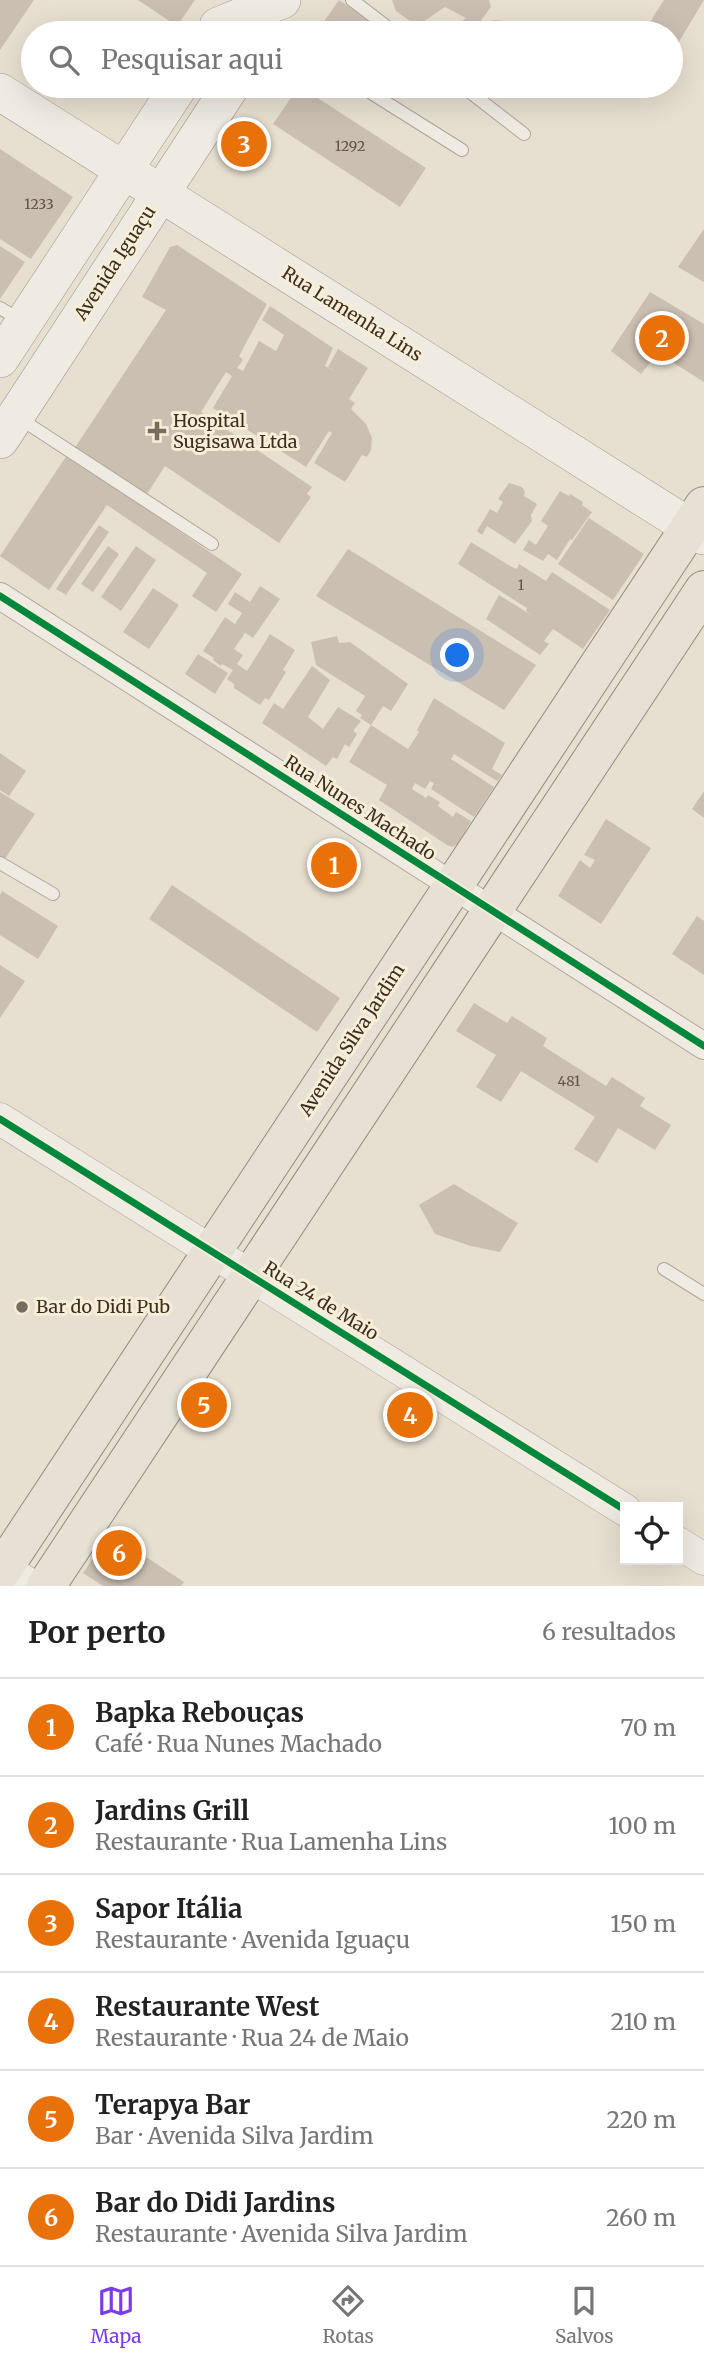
<!DOCTYPE html>
<html lang="pt">
<head>
<meta charset="utf-8">
<style>
  :root { --surface:#fff; --page:#f2f2f2; --text:#222; --muted:#767676; --line:#e0e0e0; --accent:#7c3aed }
  body { margin:0; font-family:Merriweather,serif; background:var(--page); color:var(--text) }
  .controls { position:absolute; right:21px; bottom:21px; display:grid; overflow:hidden; border-radius:0px; box-shadow:0 7px 28px #0002 }
  .controls button { width:63px; height:63px; display:grid; place-items:center; padding:0; border:0; border-bottom:2px solid var(--line); background:var(--surface); color:var(--text); font:35px sans-serif }
  .you { position:absolute; left:458px; top:656px; width:24px; height:24px; margin:-18px; border:5px solid #fff; border-radius:50%; background:#1a73e8; box-shadow:0 0 0 10px #1a73e833 }
  .badge { display:grid; place-items:center; width:46px; height:46px; border-radius:50%; background:var(--accent); color:#fff; font-size:23px; font-weight:700 }
  .pin { position:absolute; translate:-50% -50%; border:4px solid #fff; box-shadow:0 2px 7px #0006 }
  .list { margin:0; padding:0; list-style:none }
  h2 { display:flex; justify-content:space-between; align-items:center; height:91px; margin:0; padding:0 28px; font-size:30px }
  h2 small { font-size:23px; font-weight:400; color:var(--muted) }
  .list li { display:grid; grid-template-columns:46px 1fr auto; gap:21px; align-items:center; box-sizing:border-box; height:98px; padding:0 28px; border-top:2px solid var(--line) }
  .list b { display:block; font-size:26px; white-space:nowrap }
  .list p { margin:0; font-size:23px; white-space:nowrap; color:var(--muted) }
  .list em { font-size:23px; font-style:normal; color:var(--muted) }
  .icon { flex:none; width:38px; height:38px; fill:none; stroke:currentColor; stroke-width:2; stroke-linecap:round; stroke-linejoin:round }
  .map { position:relative; flex:none; width:704px; height:1586px; overflow:hidden }
  .search { position:absolute; background:var(--surface); box-shadow:0 7px 28px #0002; left:21px; right:21px; top:21px; height:77px; display:flex; align-items:center; gap:18px; box-sizing:border-box; padding:0 24px; border-radius:38px; color:var(--muted); font-size:26px }
  .sheet { height:679px; background:var(--surface) }
  nav { display:flex; justify-content:space-around; align-items:center; box-sizing:border-box; height:98px; border-top:2px solid var(--line); background:var(--surface); font-size:19px; color:var(--muted) }
  nav a { display:grid; justify-items:center; gap:4px }
  nav .on { color:var(--accent) }
  .map>svg:first-child { display:block }
  .building { fill:#cbbfb2 }
  .lines { fill:none; stroke-linecap:round; stroke-linejoin:round }
  .service-casing { stroke:#ada599; stroke-width:14 }
  .minor-casing { stroke:#ada599; stroke-width:28 }
  .tertiary-casing { stroke:#ada599; stroke-width:33 }
  .secondary-casing { stroke:#9c958a; stroke-width:38 }
  .primary-casing { stroke:#928b80; stroke-width:40 }
  .service { stroke:#efebe3; stroke-width:12 }
  .minor { stroke:#efebe3; stroke-width:26 }
  .tertiary { stroke:#efebe3; stroke-width:32 }
  .secondary { stroke:#efebe3; stroke-width:37 }
  .primary { stroke:#e6e1d4; stroke-width:38 }
  .cycleway-casing { stroke:#f7eed8; stroke-width:11 }
  .cycleway { stroke:#00873e; stroke-width:7 }
  .poi-dot { fill:#786c5e; stroke:#f7eed8; stroke-width:2.5 }
  .labels { text-anchor:middle; stroke-width:6; stroke-linejoin:round; paint-order:stroke }
  .number-label { font-size:14px; fill:#605244 }
  .street-label { font-size:18px; fill:#3d2e20; stroke:#f7eed8 }
  .poi-label { font-size:18px; fill:#3d2e20; stroke:#f7eed8; text-anchor:start }
</style>
</head>
<body>
<div class="map">
<svg width="704" height="1586" viewBox="0 0 704 1586">
  <rect width="100%" height="100%" fill="#e7e0d1"/>
  <g class="building">
    <path d="M0 0H34L0 50Z"/>
    <path d="M138 0H195L177 26Z"/>
    <path d="M339 0 380 27 376 33H316Z"/>
    <path d="M392 0H489L491 7 481 20 485 27 493 20 527 23 538 21 558 33H455L453 28 466 18 445 7 417 26 396 11Z"/>
    <path d="M664 0H704L671 55V33H643Z"/>
    <path d="M299 86 426 168 400 207 273 124Z"/>
    <path d="M0 149 73 197 31 259 0 239Z"/>
    <path d="M704 229V282L678 267Z"/>
    <path d="M177 245 267 304 239 356 243 360 237 368 243 371 259 341 276 351 284 335 262 320 270 306 333 348 325 366 336 372 328 367 338 349 368 368 349 399 355 403 351 409 366 424 372 438 371 450 367 457 362 455 345 482 314 463 332 433 329 431 306 467 213 408 232 376 226 372 201 412 312 487 307 494 311 497 279 543 165 466 145 497 74 449 166 310 142 297 170 247Z"/>
    <path d="M0 246 25 262 0 299Z"/>
    <path d="M650 292 704 324V382L658 353 641 374 611 351Z"/>
    <path d="M67 455 242 574 216 612 192 596 207 573 107 505 49 590 0 556Z"/>
    <path d="M509 483 522 487 525 492 524 496 537 504 531 515 532 521 515 544 487 526 482 535 477 531 490 509 497 513 503 502 498 499Z"/>
    <path d="M560 491 569 496 570 494 583 502 582 505 592 512 572 540 570 539 557 560 548 554 543 561 523 550 529 540 536 545 548 526 541 521Z"/>
    <path d="M589 518 644 554 613 600 558 564Z"/>
    <path d="M99 525 109 532 66 595 56 589Z"/>
    <path d="M471 542 512 567 517 569 519 564 546 581 552 572 610 610 583 649 553 629 544 641 549 644 540 655 486 619 499 595 533 616 526 611 527 608 458 564Z"/>
    <path d="M108 546 119 554 93 592 81 584Z"/>
    <path d="M136 546 156 560 121 611 101 597Z"/>
    <path d="M348 549 536 665 504 710 316 596Z"/>
    <path d="M260 586 280 599 253 638 245 633 234 649 243 655 237 664 247 671 270 634 295 650 283 670 286 672 269 700 265 698 260 705 234 688V684L227 679 233 670 222 664 221 666 213 660 214 658 203 651 225 617 235 624 242 613 228 604 235 592 250 602Z"/>
    <path d="M153 588 179 605 149 649 123 632Z"/>
    <path d="M337 636 339 643 350 642 408 684 391 711 383 706 371 725 408 749 419 732 417 730 434 698 505 743 492 769 502 775 497 781 454 754 451 759 494 787 474 817 431 789 434 783 430 781 425 789 415 783 412 789 426 798 428 795 440 802 438 806 453 817 456 812 471 821 457 845 452 847 447 845 379 800 387 785 349 762 371 725 360 718 362 715 356 711 365 696 316 665 311 642Z"/>
    <path d="M198 654 228 673 215 694 185 674Z"/>
    <path d="M312 666 330 680 308 717 323 729 338 707 361 721 353 731 357 734 349 747 345 744 337 759 333 757 326 766 262 723 274 703 283 709Z"/>
    <path d="M0 753 26 771 9 796 0 790Z"/>
    <path d="M704 791V818L692 809Z"/>
    <path d="M0 792 35 814 4 860 0 858Z"/>
    <path d="M606 819 651 848 601 924 558 896 580 860 590 868 595 860 584 855Z"/>
    <path d="M172 885 340 998 317 1032 149 919Z"/>
    <path d="M2 891 58 926 38 959 0 935V895Z"/>
    <path d="M697 916 704 921V975L672 954Z"/>
    <path d="M0 965 25 981 0 1018Z"/>
    <path d="M474 1003 507 1023 512 1016 547 1038 543 1046 606 1086 612 1077 645 1098 640 1106 671 1125 655 1150 618 1128 597 1163 574 1149 595 1117 521 1071 501 1102 476 1087 496 1055 456 1031Z"/>
    <path d="M454 1184 518 1223 500 1252 471 1246 435 1234 419 1205Z"/>
    <path d="M110 1533 184 1582 181 1586H103L83 1573Z"/>
  </g>
  <g class="lines">
    <g class="service-casing">
      <g id="service">
        <path d="M352 0 395 33"/>
        <path d="M268 29 275 33"/>
        <path d="M360 86 462 150"/>
        <path d="M462 86 524 134"/>
        <path d="M0 308 20 320"/>
        <path d="M19 418 212 544"/>
        <path d="M0 863 53 894"/>
        <path d="M664 1269 704 1294"/>
      </g>
    </g>
    <g class="minor-casing">
      <path id="minor" d="M0 596 704 1046"/>
    </g>
    <g class="tertiary-casing">
      <g id="tertiary">
        <path d="M0 1119 625 1510"/>
        <path d="M678 1543 704 1559"/>
        <path d="M0 1566 32 1586"/>
      </g>
    </g>
    <g class="secondary-casing">
      <g id="secondary">
        <path d="M218 26 282 0"/>
        <path d="M0 92 704 536"/>
        <path d="M0 359 179 86"/>
        <path d="M0 440 231 86"/>
      </g>
    </g>
    <g class="primary-casing">
      <g id="primary">
        <path d="M0 1573 704 506"/>
        <path d="M46 1586 704 590"/>
      </g>
    </g>
    <use href="#service" class="service"/>
    <use href="#minor" class="minor"/>
    <use href="#tertiary" class="tertiary"/>
    <use href="#secondary" class="secondary"/>
    <use href="#primary" class="primary"/>
    <g class="cycleway-casing">
      <g id="cycleway">
        <path d="M0 596 704 1046"/>
        <path d="M0 1119 625 1510"/>
      </g>
    </g>
    <use href="#cycleway" class="cycleway"/>
  </g>
  <g class="poi-dot">
    <path d="M153.5 420.5h7v7h7v7h-7v7h-7v-7h-7v-7h7z"/>
    <circle cx="22" cy="1307" r="7"/>
  </g>
  <g class="labels">
    <g class="number-label">
      <text x="350" y="151">1292</text>
      <text x="39" y="209">1233</text>
      <text x="521" y="590">1</text>
      <text x="569" y="1086">481</text>
    </g>
    <g class="street-label">
      <text transform="translate(115 263) rotate(-57)" y="6">Avenida Iguaçu</text>
      <text transform="translate(352 314) rotate(32)" y="6">Rua Lamenha Lins</text>
      <text transform="translate(360 808) rotate(33)" y="6">Rua Nunes Machado</text>
      <text transform="translate(352 1040) rotate(-57)" y="6">Avenida Silva Jardim</text>
      <text transform="translate(321 1301) rotate(32)" y="6">Rua 24 de Maio</text>
    </g>
    <g class="poi-label">
      <text x="173" y="427">Hospital<tspan x="173" dy="21">Sugisawa Ltda</tspan></text>
      <text x="36" y="1313">Bar do Didi Pub</text>
    </g>
  </g>
</svg>
<div class="controls">
<button><svg class="icon" aria-label="locate" viewBox="0 0 24 24"><circle cx="12" cy="12" r="6"/><path d="M12 2v4M12 18v4M2 12h4M18 12h4"/></svg></button>
</div>
<div class="you"></div>
<div class="pin badge" style="left:334px;top:865px;background:#e8710a">1</div>
<div class="pin badge" style="left:662px;top:338px;background:#e8710a">2</div>
<div class="pin badge" style="left:244px;top:144px;background:#e8710a">3</div>
<div class="pin badge" style="left:410px;top:1415px;background:#e8710a">4</div>
<div class="pin badge" style="left:204px;top:1405px;background:#e8710a">5</div>
<div class="pin badge" style="left:119px;top:1553px;background:#e8710a">6</div>
<div class="search"><svg class="icon" aria-label="search" viewBox="0 0 24 24"><circle cx="10" cy="10" r="6"/><path d="M15 15l6 6"/></svg>Pesquisar aqui</div>
</div>
<section class="sheet">
<h2>Por perto<small>6 resultados</small></h2>
<ul class="list">
<li><span class="badge" style="background:#e8710a">1</span><div><b>Bapka Rebouças</b><p>Café · Rua Nunes Machado</p></div><em>70 m</em></li>
<li><span class="badge" style="background:#e8710a">2</span><div><b>Jardins Grill</b><p>Restaurante · Rua Lamenha Lins</p></div><em>100 m</em></li>
<li><span class="badge" style="background:#e8710a">3</span><div><b>Sapor Itália</b><p>Restaurante · Avenida Iguaçu</p></div><em>150 m</em></li>
<li><span class="badge" style="background:#e8710a">4</span><div><b>Restaurante West</b><p>Restaurante · Rua 24 de Maio</p></div><em>210 m</em></li>
<li><span class="badge" style="background:#e8710a">5</span><div><b>Terapya Bar</b><p>Bar · Avenida Silva Jardim</p></div><em>220 m</em></li>
<li><span class="badge" style="background:#e8710a">6</span><div><b>Bar do Didi Jardins</b><p>Restaurante · Avenida Silva Jardim</p></div><em>260 m</em></li>
</ul>
</section>
<nav>
<a class="on"><svg class="icon" aria-label="map" viewBox="0 0 24 24"><path d="M3 6l6-2 6 2 6-2v14l-6 2-6-2-6 2zM9 4v14M15 6v14"/></svg>Mapa</a>
<a><svg class="icon" aria-label="directions" viewBox="0 0 24 24"><path d="M12 3l9 9-9 9-9-9zM9 14v-3h6M13 9l2 2-2 2"/></svg>Rotas</a>
<a><svg class="icon" aria-label="saved" viewBox="0 0 24 24"><path d="M7 4h10v16l-5-4-5 4z"/></svg>Salvos</a>
</nav>
</body>
</html>
